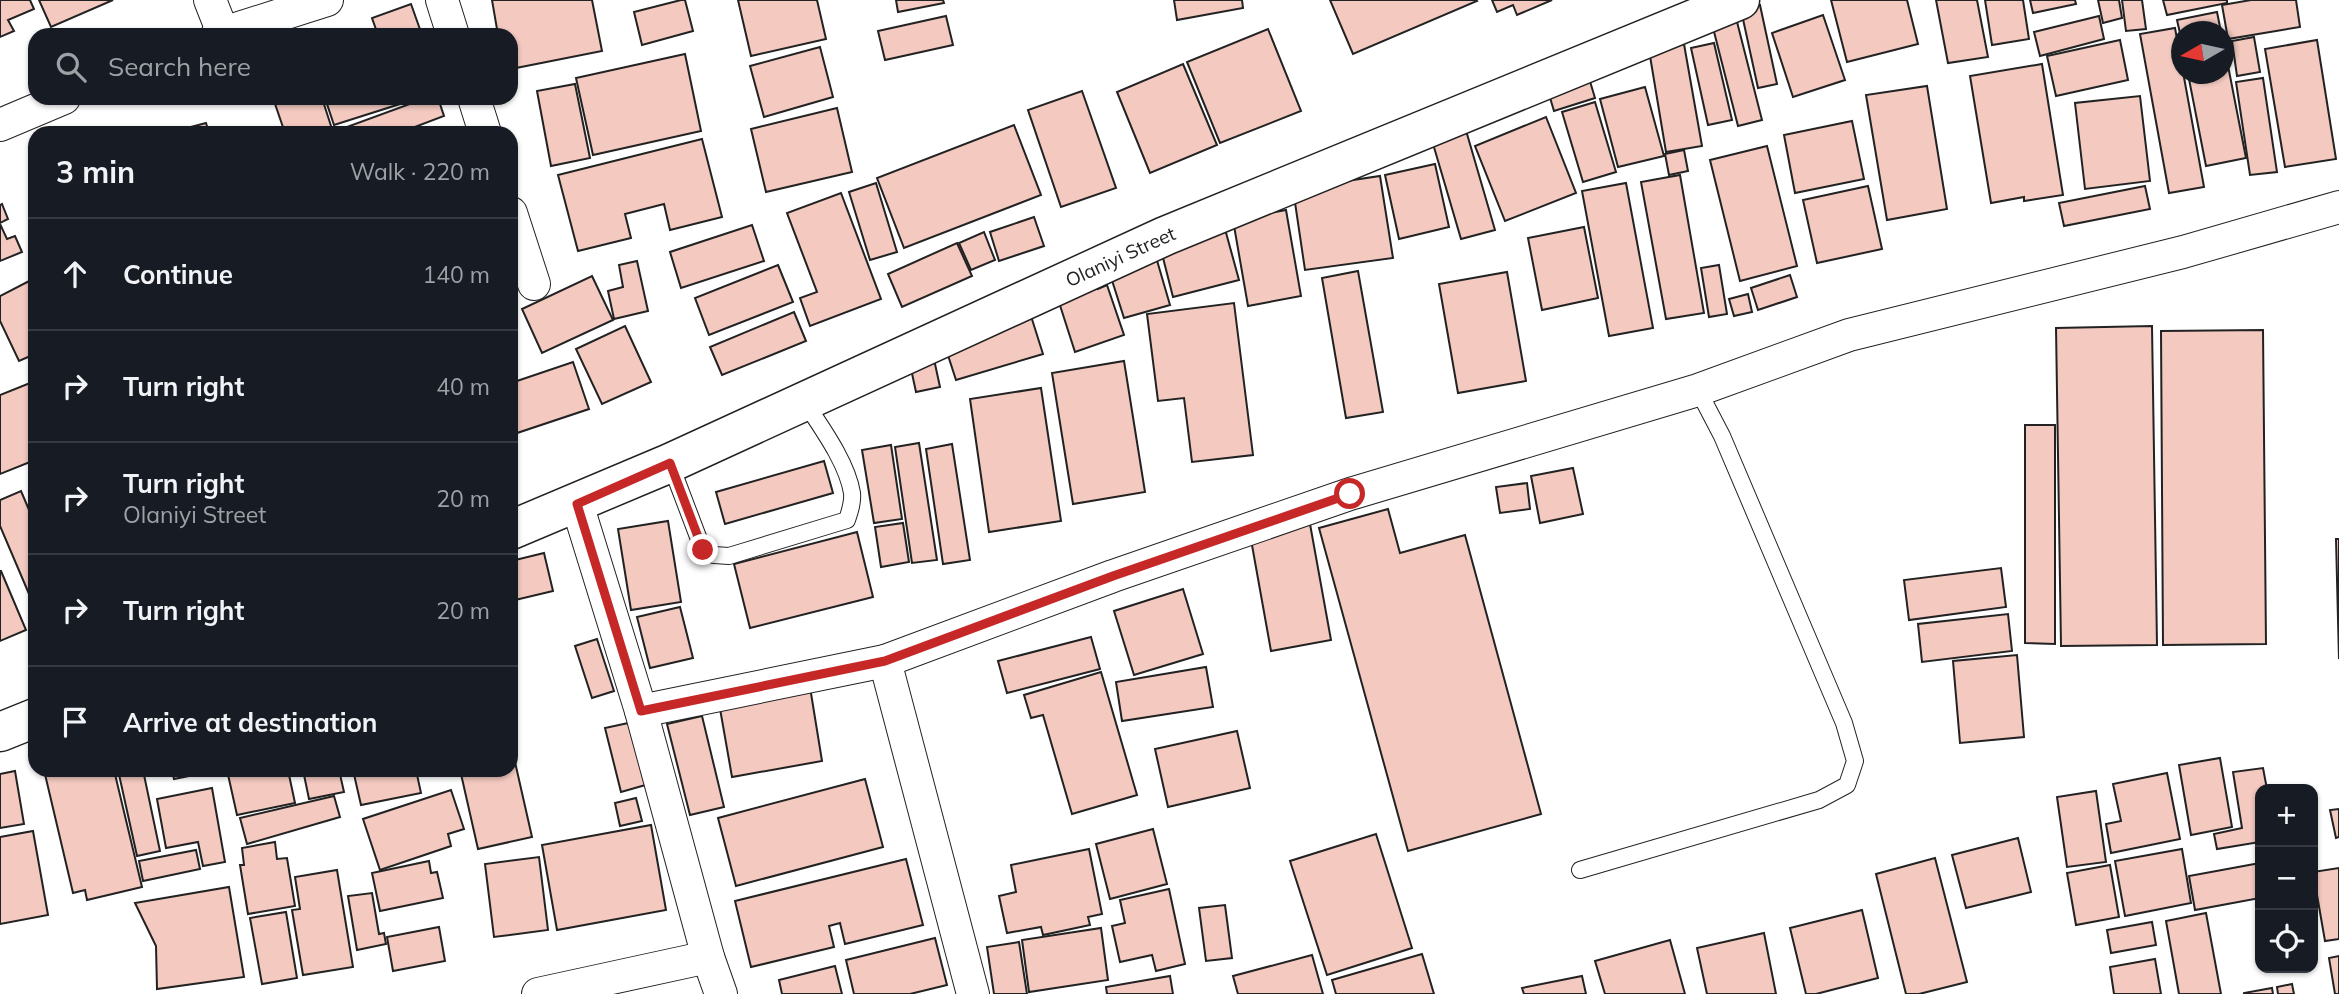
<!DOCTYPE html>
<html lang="en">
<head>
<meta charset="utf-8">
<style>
  :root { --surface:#171b24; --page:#20242c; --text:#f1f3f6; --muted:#9ea1a6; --line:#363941 }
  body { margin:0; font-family:Mulish,sans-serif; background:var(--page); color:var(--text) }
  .controls { position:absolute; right:21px; bottom:21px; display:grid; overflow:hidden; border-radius:14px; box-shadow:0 2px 5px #0004 }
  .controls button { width:63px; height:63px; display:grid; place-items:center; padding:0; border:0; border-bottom:2px solid var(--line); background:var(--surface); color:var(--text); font:35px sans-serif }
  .compass { position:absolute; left:2171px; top:21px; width:63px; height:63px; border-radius:50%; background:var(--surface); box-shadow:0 2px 5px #0004; rotate:261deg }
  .stop { position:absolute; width:21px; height:21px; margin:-16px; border:5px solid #c62828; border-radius:50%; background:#fff }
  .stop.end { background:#c62828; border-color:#fff; box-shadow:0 2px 7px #0008 }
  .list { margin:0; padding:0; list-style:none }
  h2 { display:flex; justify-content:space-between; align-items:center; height:91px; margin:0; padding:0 28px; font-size:30px }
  h2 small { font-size:23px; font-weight:400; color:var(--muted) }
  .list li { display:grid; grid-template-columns:46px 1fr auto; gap:21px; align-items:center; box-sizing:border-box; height:112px; padding:0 28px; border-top:2px solid var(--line) }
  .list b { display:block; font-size:26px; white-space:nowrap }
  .list p { margin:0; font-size:23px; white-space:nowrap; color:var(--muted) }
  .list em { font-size:23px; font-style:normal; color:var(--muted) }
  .icon { flex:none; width:38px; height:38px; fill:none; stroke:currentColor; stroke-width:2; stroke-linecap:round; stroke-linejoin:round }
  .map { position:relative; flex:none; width:2339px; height:994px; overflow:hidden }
  .search { position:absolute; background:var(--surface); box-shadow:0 2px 5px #0004; left:28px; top:28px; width:490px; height:77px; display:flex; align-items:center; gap:18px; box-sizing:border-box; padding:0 24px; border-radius:21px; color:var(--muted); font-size:26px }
  .panel { position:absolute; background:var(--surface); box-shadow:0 2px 5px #0004; left:28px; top:126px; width:490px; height:651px; border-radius:21px }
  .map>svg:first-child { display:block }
  .building { fill:#f3c9c0; stroke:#222; stroke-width:2 }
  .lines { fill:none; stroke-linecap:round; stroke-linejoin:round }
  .service-casing { stroke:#222; stroke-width:18 }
  .minor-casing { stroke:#222; stroke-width:34 }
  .tertiary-casing { stroke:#222; stroke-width:41 }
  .service { stroke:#fff; stroke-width:16 }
  .minor { stroke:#fff; stroke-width:32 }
  .tertiary { stroke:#fff; stroke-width:38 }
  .route { stroke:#c62828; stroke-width:9 }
  .labels { text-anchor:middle; stroke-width:5; stroke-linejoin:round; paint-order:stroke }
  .street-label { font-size:19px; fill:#222; stroke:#fff }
</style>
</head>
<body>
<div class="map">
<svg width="2339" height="994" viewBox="0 0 2339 994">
  <rect width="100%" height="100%" fill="#fff"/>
  <g class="building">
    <path d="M0 0H30L34 9 8 20 14 31 0 37Z"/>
    <path d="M39 0H113L51 27Z"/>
    <path d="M492 0H592L602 51 511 69V35H498Z"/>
    <path d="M681 0H685L693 31 642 45 634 12Z"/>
    <path d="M738 0H817L826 39 751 56Z"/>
    <path d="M896 0H943L944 3 898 12Z"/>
    <path d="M1174 0H1242L1243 8 1177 20Z"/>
    <path d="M1330 0H1476L1477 1 1353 54Z"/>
    <path d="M1492 0H1552L1517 15 1513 5 1497 12Z"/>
    <path d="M1831 0H1907L1918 44 1847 62Z"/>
    <path d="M1936 0H1977L1988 57 1948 63Z"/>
    <path d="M1985 0H2023L2029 39 1992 45Z"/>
    <path d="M2030 0H2075L2076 4 2033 13Z"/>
    <path d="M2098 0H2119L2122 18 2103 23Z"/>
    <path d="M2122 0H2142L2146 29 2126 31Z"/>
    <path d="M2163 0H2227V3L2167 15Z"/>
    <path d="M2251 0H2296L2300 27 2228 39 2222 5Z"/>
    <path d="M411 4 422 35H378L372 18Z"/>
    <path d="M1760 5 1777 84 1758 88 1741 10Z"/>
    <path d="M1734 10 1762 120 1738 126 1710 16Z"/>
    <path d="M2217 12 2221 32H2182V42L2177 20Z"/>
    <path d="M1823 15 1845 80 1793 97 1772 33Z"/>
    <path d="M946 16 953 45 885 60 878 31Z"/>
    <path d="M2099 16 2104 39 2040 56 2034 32Z"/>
    <path d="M2175 28 2204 187 2169 193 2140 34Z"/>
    <path d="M1268 29 1301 111 1220 143 1187 62Z"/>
    <path d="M2254 37 2260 72 2237 76 2232 41Z"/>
    <path d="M2120 40 2128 80 2056 96 2047 56Z"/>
    <path d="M2317 40 2336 159 2285 167 2265 49Z"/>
    <path d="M1714 43 1732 120 1708 125 1691 48Z"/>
    <path d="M1684 44 1702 146 1666 152 1649 50Z"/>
    <path d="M2224 45 2246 158 2206 166 2188 74H2224Z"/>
    <path d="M820 47 833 97 764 117 750 66Z"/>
    <path d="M685 54 701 131 593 155 576 78Z"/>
    <path d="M1183 64 1217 145 1150 173 1117 92Z"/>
    <path d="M2042 64 2063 195 2024 201V197L1991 203 1970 76Z"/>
    <path d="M1589 78 1595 98 1554 111 1548 91Z"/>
    <path d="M2263 78 2277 172 2250 175 2236 82Z"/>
    <path d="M575 84 590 158 551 166 537 91Z"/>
    <path d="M1927 86 1947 209 1887 220 1866 95Z"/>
    <path d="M1645 87 1664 156 1618 167 1600 99Z"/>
    <path d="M1082 91 1116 188 1061 207 1028 110Z"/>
    <path d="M2140 96 2150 181 2085 189 2075 103Z"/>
    <path d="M273 98H322L332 129 320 133H285Z"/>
    <path d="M325 98H398L400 104 334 125Z"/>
    <path d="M426 98H438L444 116 399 133H346L344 128Z"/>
    <path d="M1595 102 1616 172 1583 182 1562 112Z"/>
    <path d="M837 108 852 172 766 192 751 129Z"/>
    <path d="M1546 117 1576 193 1505 221 1475 146Z"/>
    <path d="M1852 121 1864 179 1795 193 1784 135Z"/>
    <path d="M206 123 209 133H168Z"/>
    <path d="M1014 125 1041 195 904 248 877 178Z"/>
    <path d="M1465 127 1495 230 1461 239 1431 137Z"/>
    <path d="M702 139 722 217 670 230 664 204 625 214 631 238 578 251 558 175Z"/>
    <path d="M1767 146 1797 266 1740 281 1710 160Z"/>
    <path d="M1684 150 1688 171 1669 175 1665 154Z"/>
    <path d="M1435 164 1449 227 1399 239 1385 175Z"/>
    <path d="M1680 175 1704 313 1666 319 1641 182Z"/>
    <path d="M1380 176 1393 258 1305 270 1293 189Z"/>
    <path d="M876 183 897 252 870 260 849 192Z"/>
    <path d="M1626 183 1653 328 1609 336 1582 191Z"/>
    <path d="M1868 186 1882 249 1817 263 1803 200Z"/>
    <path d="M2145 186 2150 209 2064 226 2059 203Z"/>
    <path d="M841 193 881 299 810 326 800 298 817 292 787 213Z"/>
    <path d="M2 204 8 219 0 223V205Z"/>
    <path d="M1286 210 1301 296 1248 306 1233 220Z"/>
    <path d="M1034 217 1044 246 999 261 990 232Z"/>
    <path d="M0 224 7 239 15 236 22 252 0 261Z"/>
    <path d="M752 225 764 261 681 288 670 252Z"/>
    <path d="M1584 227 1598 298 1542 310 1528 238Z"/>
    <path d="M1225 229 1239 280 1173 297 1160 246Z"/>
    <path d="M984 232 995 260 971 270 959 243Z"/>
    <path d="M957 243 972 276 902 307 888 274Z"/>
    <path d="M1156 257 1170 305 1124 318 1109 271Z"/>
    <path d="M637 261 648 311 614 319 608 291 623 287 619 265Z"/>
    <path d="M778 265 793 302 709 335 695 298Z"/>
    <path d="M1719 265 1727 314 1709 317 1701 268Z"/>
    <path d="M511 267 517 291 511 292Z"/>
    <path d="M1358 271 1383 412 1346 418 1322 278Z"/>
    <path d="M1507 272 1526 381 1458 393 1439 284Z"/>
    <path d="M1790 275 1797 297 1758 310 1751 288Z"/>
    <path d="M592 276 613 320 542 353 522 309Z"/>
    <path d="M35 278V354L19 361 0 321V296Z"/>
    <path d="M1094 280 1098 289 1107 285 1124 335 1075 352 1056 293Z"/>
    <path d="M1748 294 1752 312 1734 316 1729 299Z"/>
    <path d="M1234 303 1253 455 1192 462 1184 398 1158 401 1147 314Z"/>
    <path d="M794 312 806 341 722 375 710 347Z"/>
    <path d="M1031 316 1043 354 956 380 944 343Z"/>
    <path d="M625 326 651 382 602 404 576 349Z"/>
    <path d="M2152 326 2157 645 2061 646 2056 328Z"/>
    <path d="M2263 330 2266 644 2163 645 2161 331Z"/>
    <path d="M932 350 940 387 916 392 908 355Z"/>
    <path d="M1124 361 1145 492 1073 504 1052 373Z"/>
    <path d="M573 362 589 409 511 435V383Z"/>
    <path d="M35 381V460L0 474V395Z"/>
    <path d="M1041 388 1061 521 989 532 970 399Z"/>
    <path d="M2025 425H2055V644L2025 643Z"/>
    <path d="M919 443 937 560 912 563 895 447Z"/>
    <path d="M952 444 970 560 943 564 926 449Z"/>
    <path d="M891 445 902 519 874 523 862 450Z"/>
    <path d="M824 461 833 493 725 524 716 492Z"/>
    <path d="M1573 468 1583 514 1540 523 1531 476Z"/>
    <path d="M1527 483 1530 509 1500 513 1496 487Z"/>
    <path d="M35 488V505L29 491Z"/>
    <path d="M21 491 35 524V608L0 526V500Z"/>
    <path d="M1388 509 1400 553 1465 535 1541 814 1408 851 1319 528Z"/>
    <path d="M668 521 681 602 631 610 618 529Z"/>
    <path d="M903 523 909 562 881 567 875 527Z"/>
    <path d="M1310 524 1331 640 1271 651 1250 534Z"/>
    <path d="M857 532 873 597 750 628 734 564Z"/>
    <path d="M2336 539H2339V659Z"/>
    <path d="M544 553 553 591 511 601V561Z"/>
    <path d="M2001 568 2006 607 1909 620 1904 580Z"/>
    <path d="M1 571 26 630 0 641V571Z"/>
    <path d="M1183 589 1203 654 1134 675 1114 611Z"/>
    <path d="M680 607 693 658 650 668 637 617Z"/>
    <path d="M2008 614 2012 651 1922 662 1918 624Z"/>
    <path d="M1091 637 1100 669 1007 693 998 661Z"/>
    <path d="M597 639 614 691 592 698 575 646Z"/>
    <path d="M2017 655 2024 737 1960 743 1953 661Z"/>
    <path d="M1206 667 1213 707 1122 721 1116 682Z"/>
    <path d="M1101 672 1137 795 1072 814 1043 715 1031 718 1024 695Z"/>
    <path d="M810 687 822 761 732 777 719 703Z"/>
    <path d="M702 716 724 807 690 815 667 724Z"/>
    <path d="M633 722 649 784 621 792 605 728Z"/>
    <path d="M1237 731 1250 788 1168 807 1155 749Z"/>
    <path d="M2220 758 2232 827 2191 835 2179 765Z"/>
    <path d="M515 762 532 837 478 849 461 774 478 770H511V763Z"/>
    <path d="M2263 768 2267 789H2260V842L2217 849 2214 834 2242 828 2233 772Z"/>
    <path d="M44 770H114L142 887 87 900 85 890 73 893Z"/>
    <path d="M118 770H143L160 851 137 856Z"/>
    <path d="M172 770H214V771L174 779Z"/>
    <path d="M227 770H288L295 803 237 815Z"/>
    <path d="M303 770H339L344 792 309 799Z"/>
    <path d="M353 770H416L421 793 361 805Z"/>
    <path d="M15 771 24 824 0 828V774Z"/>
    <path d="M2167 773 2180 839 2111 853 2106 824 2121 821 2113 784Z"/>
    <path d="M865 779 883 847 736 886 718 818Z"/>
    <path d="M212 788 225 862 203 866 198 842 166 848 157 799Z"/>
    <path d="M451 790 464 829 448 834 451 846 380 870 363 819Z"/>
    <path d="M2096 791 2106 862 2067 867 2057 797Z"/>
    <path d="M334 796 340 817 247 844 240 818Z"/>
    <path d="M636 798 642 821 620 826 615 803Z"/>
    <path d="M2339 809V837L2336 838 2330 810Z"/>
    <path d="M651 825 666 910 557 930 542 845Z"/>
    <path d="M1153 829 1167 884 1110 899 1096 844Z"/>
    <path d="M33 831 48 915 0 924V837Z"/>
    <path d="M1376 834 1412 948 1327 975 1290 861Z"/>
    <path d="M2018 838 2031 892 1966 908 1952 855Z"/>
    <path d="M275 842 277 859 287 858 295 906 248 914 240 865H244L242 848Z"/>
    <path d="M1089 849 1102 914 1088 917 1090 925 1043 935 1041 927 1007 933 999 896 1016 892 1011 865Z"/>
    <path d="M2182 849 2191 903 2125 916 2115 861Z"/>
    <path d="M196 850 200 869 143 881 139 861Z"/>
    <path d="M539 857 548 930 494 937 485 864Z"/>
    <path d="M1935 858 1967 982 1919 994H1906L1876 874Z"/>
    <path d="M906 859 923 925 845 944 840 923 829 926 834 947 751 967 735 901Z"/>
    <path d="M429 861 431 873 437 872 443 898 380 911 372 873Z"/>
    <path d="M2260 863V898L2195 910 2189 876Z"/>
    <path d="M2110 865 2119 917 2076 925 2067 873Z"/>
    <path d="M2339 868V939L2325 941 2313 872Z"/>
    <path d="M337 870 353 967 303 975 292 910 300 909 295 877Z"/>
    <path d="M229 887 244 977 157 989 156 946 135 903Z"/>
    <path d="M1169 889 1185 964 1156 971 1152 955 1120 962 1112 926 1125 923 1120 900Z"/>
    <path d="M372 893 379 934 384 933 386 944 357 950 348 896Z"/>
    <path d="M1225 905 1232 958 1206 961 1199 908Z"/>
    <path d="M1862 910 1878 978 1816 994H1806L1790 928Z"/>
    <path d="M286 912 297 978 262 984 250 918Z"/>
    <path d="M2206 913 2221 994H2179L2166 921Z"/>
    <path d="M2152 922 2156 945 2111 953 2107 930Z"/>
    <path d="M439 927 445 961 393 971 387 937Z"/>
    <path d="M1101 928 1108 980 1029 992 1022 940Z"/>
    <path d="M1764 933 1776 994H1707L1697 948Z"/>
    <path d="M935 938 947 985 910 994H854L846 960Z"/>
    <path d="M1670 940 1685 994H1605L1595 961Z"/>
    <path d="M1019 942 1027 994H994L987 947Z"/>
    <path d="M1422 954 1434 994H1336L1332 980Z"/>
    <path d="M1312 955 1323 994H1238L1233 976Z"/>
    <path d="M2339 956V994H2335L2329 958Z"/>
    <path d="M2155 959 2161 994H2114L2110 967Z"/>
    <path d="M835 966 842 994H782L779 980Z"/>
    <path d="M1170 976 1173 994H1107L1106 987Z"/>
    <path d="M1582 976 1586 994H1524L1522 988Z"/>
    <path d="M2292 984 2294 994H2278L2277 987Z"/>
    <path d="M2272 988 2273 994H2244V993Z"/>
  </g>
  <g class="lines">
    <g class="service-casing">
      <g id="service">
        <path d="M670 463 703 550 714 555 729 556 847 520C850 511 853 502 852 493 847 462 821 427 804 401"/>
        <path d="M1580 870 1819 800 1847 785 1855 761 1844 723 1722 436 1698 390"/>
      </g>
    </g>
    <g class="minor-casing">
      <g id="minor">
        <path d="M210 0 223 33"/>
        <path d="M442 0 453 35"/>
        <path d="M217 35 327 0"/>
        <path d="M474 98 485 133"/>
        <path d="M0 125 64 98"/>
        <path d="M511 213 534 284"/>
        <path d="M577 504 641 711 708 957 721 994"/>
        <path d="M885 661 973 994"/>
        <path d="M641 711 885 661 1113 576 1350 494 1698 390 1849 335 2183 252 2339 207"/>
        <path d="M538 994 708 957"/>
      </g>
    </g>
    <g class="tertiary-casing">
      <g id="tertiary">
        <path id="s1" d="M511 530 670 463 1165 236 1740 0"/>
        <path d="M0 732 35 718"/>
      </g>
    </g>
    <use href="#service" class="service"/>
    <use href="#minor" class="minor"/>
    <use href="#tertiary" class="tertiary"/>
  </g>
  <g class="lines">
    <path class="route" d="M703 550 670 463 577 504 641 711 885 661 1113 576 1350 494"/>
  </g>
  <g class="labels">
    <g class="street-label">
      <text dy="7" stroke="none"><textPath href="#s1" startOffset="668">Olaniyi Street</textPath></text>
    </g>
  </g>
</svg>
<div class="controls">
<button>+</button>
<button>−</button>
<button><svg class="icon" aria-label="locate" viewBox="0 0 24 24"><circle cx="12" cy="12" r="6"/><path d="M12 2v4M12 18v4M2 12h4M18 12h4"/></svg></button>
</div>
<svg class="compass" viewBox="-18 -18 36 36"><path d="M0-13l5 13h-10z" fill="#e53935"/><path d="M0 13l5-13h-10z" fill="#9ea1a6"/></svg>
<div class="stop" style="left:1350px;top:494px"></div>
<div class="stop end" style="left:703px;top:550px"></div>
<div class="search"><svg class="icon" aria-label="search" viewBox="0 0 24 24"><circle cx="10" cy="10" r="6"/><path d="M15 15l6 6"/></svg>Search here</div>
<section class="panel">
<h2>3 min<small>Walk · 220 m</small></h2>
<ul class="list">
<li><svg class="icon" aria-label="ahead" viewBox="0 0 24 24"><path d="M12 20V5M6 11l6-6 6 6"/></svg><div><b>Continue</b></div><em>140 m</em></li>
<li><svg class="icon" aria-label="right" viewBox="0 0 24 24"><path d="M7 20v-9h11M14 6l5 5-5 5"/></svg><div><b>Turn right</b></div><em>40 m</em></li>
<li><svg class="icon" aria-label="right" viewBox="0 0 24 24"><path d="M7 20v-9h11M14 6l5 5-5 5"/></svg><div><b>Turn right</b><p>Olaniyi Street</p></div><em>20 m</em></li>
<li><svg class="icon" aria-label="right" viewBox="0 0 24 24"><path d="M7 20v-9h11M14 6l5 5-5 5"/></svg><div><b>Turn right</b></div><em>20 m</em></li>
<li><svg class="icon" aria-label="arrive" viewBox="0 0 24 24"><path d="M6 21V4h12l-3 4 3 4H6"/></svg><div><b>Arrive at destination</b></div></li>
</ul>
</section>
</div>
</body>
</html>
